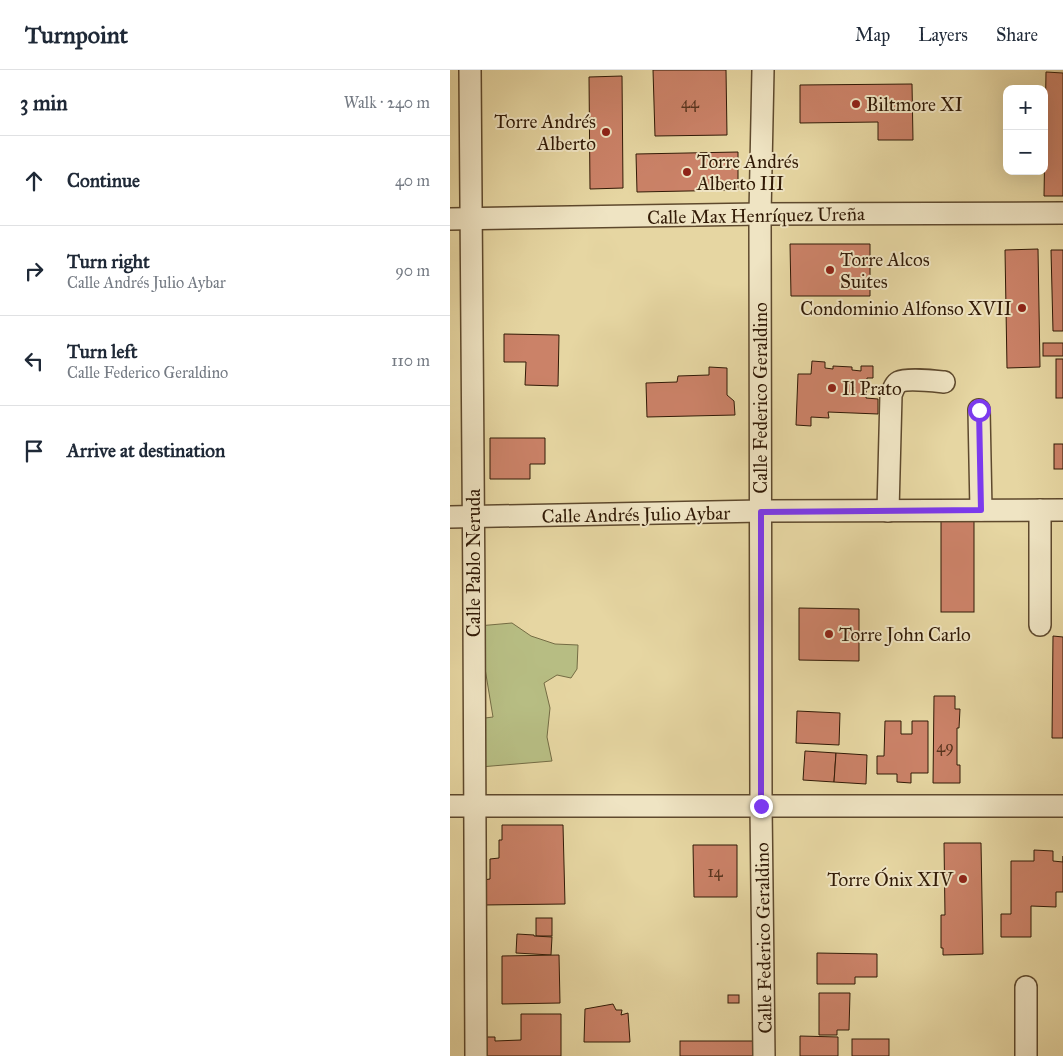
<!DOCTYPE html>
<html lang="en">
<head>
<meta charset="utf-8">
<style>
  :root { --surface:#fff; --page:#f2f2f3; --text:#1f2937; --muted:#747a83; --line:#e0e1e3 }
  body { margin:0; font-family:"IM FELL Great Primer",serif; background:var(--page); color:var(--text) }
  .controls { position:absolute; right:15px; top:15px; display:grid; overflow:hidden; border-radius:10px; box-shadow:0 5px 20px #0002 }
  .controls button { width:45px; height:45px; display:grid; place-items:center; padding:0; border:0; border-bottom:1px solid var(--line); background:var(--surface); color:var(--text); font:25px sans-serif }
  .stop { position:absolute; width:15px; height:15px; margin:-11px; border:4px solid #7c3aed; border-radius:50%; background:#fff }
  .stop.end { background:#7c3aed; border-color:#fff; box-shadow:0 1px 5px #0008 }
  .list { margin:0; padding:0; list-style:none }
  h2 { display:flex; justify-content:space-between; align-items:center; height:65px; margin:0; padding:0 20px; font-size:21px }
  h2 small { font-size:16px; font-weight:400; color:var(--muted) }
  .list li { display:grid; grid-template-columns:32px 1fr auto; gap:15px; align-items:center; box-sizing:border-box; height:90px; padding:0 20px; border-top:1px solid var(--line) }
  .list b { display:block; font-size:19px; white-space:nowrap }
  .list p { margin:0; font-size:16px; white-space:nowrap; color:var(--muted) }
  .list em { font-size:16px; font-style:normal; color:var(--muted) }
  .icon { flex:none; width:28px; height:28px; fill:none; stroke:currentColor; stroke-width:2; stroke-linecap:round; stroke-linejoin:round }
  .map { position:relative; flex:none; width:613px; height:986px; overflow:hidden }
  header { display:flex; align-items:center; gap:30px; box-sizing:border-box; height:70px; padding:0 25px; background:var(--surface); border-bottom:1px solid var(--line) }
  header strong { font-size:24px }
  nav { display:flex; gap:28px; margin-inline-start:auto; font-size:18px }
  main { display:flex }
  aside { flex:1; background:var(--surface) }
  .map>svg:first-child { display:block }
  .green { fill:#b7bd83; stroke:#746c44 }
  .building { fill:#cb8268; stroke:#311a06 }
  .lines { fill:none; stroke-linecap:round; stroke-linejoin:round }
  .minor-casing { stroke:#5e492d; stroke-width:24 }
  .minor { stroke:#efe4c3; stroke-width:21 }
  .route { stroke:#7c3aed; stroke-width:6 }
  .poi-dot { fill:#8f2418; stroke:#efe4c3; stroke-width:2 }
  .labels { text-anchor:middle; stroke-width:4; stroke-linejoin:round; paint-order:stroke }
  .number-label { font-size:16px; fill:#58341e }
  .poi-label { font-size:19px; fill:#311a06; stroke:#efe4c3; text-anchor:start }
  .street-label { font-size:19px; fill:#311a06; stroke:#efe4c3 }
</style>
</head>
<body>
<header>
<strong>Turnpoint</strong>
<nav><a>Map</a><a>Layers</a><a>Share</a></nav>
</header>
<main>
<aside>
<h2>3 min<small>Walk · 240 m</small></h2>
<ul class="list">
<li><svg class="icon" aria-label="ahead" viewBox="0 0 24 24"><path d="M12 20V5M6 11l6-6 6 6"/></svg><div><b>Continue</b></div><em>40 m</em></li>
<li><svg class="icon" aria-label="right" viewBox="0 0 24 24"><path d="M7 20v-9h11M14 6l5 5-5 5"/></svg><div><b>Turn right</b><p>Calle Andrés Julio Aybar</p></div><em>90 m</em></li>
<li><svg class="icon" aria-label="left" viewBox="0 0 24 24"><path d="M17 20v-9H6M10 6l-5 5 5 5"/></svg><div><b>Turn left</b><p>Calle Federico Geraldino</p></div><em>110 m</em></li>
<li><svg class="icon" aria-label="arrive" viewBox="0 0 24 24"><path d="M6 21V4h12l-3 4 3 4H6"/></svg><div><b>Arrive at destination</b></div></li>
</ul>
</aside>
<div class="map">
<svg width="613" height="986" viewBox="0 0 613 986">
  <rect width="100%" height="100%" fill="#e6d6a2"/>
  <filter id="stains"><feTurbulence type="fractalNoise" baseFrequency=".004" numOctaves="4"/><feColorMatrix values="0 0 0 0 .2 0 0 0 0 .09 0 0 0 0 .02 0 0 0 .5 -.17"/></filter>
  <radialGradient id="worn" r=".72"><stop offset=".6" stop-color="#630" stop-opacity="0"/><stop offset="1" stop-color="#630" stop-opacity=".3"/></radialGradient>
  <path class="green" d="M62 553 81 566 105 574 128 575 127 599 121 608 107 605 94 613 100 638 97 667 102 691 30 697 27 649 43 647 28 556Z"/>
  <g class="building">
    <path d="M203 0H276L277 65 205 66Z"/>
    <path d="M596 2 613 3V126H594Z"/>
    <path d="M172 6 173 118 140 119 139 7Z"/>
    <path d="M462 14 463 70H428V52L350 53V15Z"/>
    <path d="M288 82V120L187 122 186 84Z"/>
    <path d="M340 174H420V226H341Z"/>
    <path d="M588 179 590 297 557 298 555 180Z"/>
    <path d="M601 180H613V261H603Z"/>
    <path d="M54 264 109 265 108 316 75 315 76 292H54Z"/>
    <rect x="593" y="273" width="20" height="13"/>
    <rect x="606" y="289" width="7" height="39"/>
    <path d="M362 291 375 292V298L383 299V296L402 297V300L411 301V296H423V308H417L416 328 428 329V344L378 342 379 348 361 347V356L346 355 348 304H361Z"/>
    <path d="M259 297 277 298V325L284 331 285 345 197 347 196 313 227 312 228 306 259 305Z"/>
    <path d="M40 368H95V394H80V409H40Z"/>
    <rect x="604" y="374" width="9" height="25"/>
    <rect x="491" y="450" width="33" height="92"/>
    <path d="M349 538 409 539V591L349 590Z"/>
    <path d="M603 566 613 567V668H602Z"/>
    <path d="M484 626H505V639H510L509 658H507V695H510V713H483Z"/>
    <path d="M347 641 390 643 389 675 346 673Z"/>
    <path d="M435 651H451V664H462V651H478V703H461V713L447 712V704H427V686H434Z"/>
    <path d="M355 681 386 683 384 712 353 710Z"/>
    <path d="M386 683 417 685 416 714 384 712Z"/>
    <path d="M52 755H113L115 834 33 835V810L40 809V789L49 788V770H52Z"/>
    <path d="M494 773H531L533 884 493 885V878H491V845H495Z"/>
    <path d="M243 775H287V827H244Z"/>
    <path d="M584 780 603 781V791L613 792V786V822H606V837L581 836V867H551V844H561V791H584Z"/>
    <rect x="86" y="848" width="16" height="18"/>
    <path d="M67 864 84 865V866L102 867 101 885 66 883Z"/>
    <path d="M367 883 427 884V907H405V914H367Z"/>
    <path d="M109 885 110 933 52 934V886Z"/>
    <path d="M369 923H400L399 960H387V965H369Z"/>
    <rect x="278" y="925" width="11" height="8"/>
    <path d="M163 934 166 940H172L171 945 178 943 180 972H134L135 939Z"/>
    <path d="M71 944H111V986H32V967H45V971L71 970Z"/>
    <path d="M350 966 388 967V986H350Z"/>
    <rect x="402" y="969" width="37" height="17"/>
    <rect x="230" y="971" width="73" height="15"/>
  </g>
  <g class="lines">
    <g class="minor-casing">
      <g id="minor">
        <path d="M20 0C25 329 23 657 26 986"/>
        <path d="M313 0 310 144 311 736 314 986"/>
        <path d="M0 149 310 144 613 143"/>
        <path d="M529 340 531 440"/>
        <path d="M590 440V555"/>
        <path d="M438 441 441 325C443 320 445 314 449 312 457 308 484 311 494 312"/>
        <path d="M0 447 311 441 613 440"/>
        <path d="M0 736H613"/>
        <path d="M576 917V986"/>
      </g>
    </g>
    <use href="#minor" class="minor"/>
  </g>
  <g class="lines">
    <path class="route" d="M311 736V442L531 440 529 340"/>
  </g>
  <g class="poi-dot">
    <circle cx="406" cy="34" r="5"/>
    <circle cx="156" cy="62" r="5"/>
    <circle cx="237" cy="102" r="5"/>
    <circle cx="380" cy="200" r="5"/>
    <circle cx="572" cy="238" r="5"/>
    <circle cx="382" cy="318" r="5"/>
    <circle cx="379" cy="564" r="5"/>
    <circle cx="513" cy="809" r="5"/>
  </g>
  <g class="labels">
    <g class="number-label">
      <text x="240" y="38">44</text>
      <text x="495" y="682">49</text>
      <text x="265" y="807">14</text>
    </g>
    <g class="poi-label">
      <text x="416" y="41">Biltmore XI</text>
      <text x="146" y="58" text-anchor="end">Torre Andrés<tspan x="146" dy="22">Alberto</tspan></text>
      <text x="247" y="98">Torre Andrés<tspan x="247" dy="22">Alberto III</tspan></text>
      <text x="390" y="196">Torre Alcos<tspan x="390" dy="22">Suites</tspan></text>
      <text x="562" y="245" text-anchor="end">Condominio Alfonso XVII</text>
      <text x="392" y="325">Il Prato</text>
      <text x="389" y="571">Torre John Carlo</text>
      <text x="503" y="816" text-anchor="end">Torre Ónix XIV</text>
    </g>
    <g class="street-label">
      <text transform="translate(306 145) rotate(-1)" y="7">Calle Max Henríquez Ureña</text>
      <text transform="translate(310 328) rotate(-90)" y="7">Calle Federico Geraldino</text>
      <text transform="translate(186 444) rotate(-1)" y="7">Calle Andrés Julio Aybar</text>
      <text transform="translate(23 493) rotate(-90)" y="7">Calle Pablo Neruda</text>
      <text transform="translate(313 868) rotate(-91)" y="7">Calle Federico Geraldino</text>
    </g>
  </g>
  <rect width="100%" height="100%" filter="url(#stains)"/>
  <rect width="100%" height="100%" fill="url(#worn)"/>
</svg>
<div class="controls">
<button>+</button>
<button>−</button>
</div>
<div class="stop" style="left:529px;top:340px"></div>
<div class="stop end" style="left:311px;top:736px"></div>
</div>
</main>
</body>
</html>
